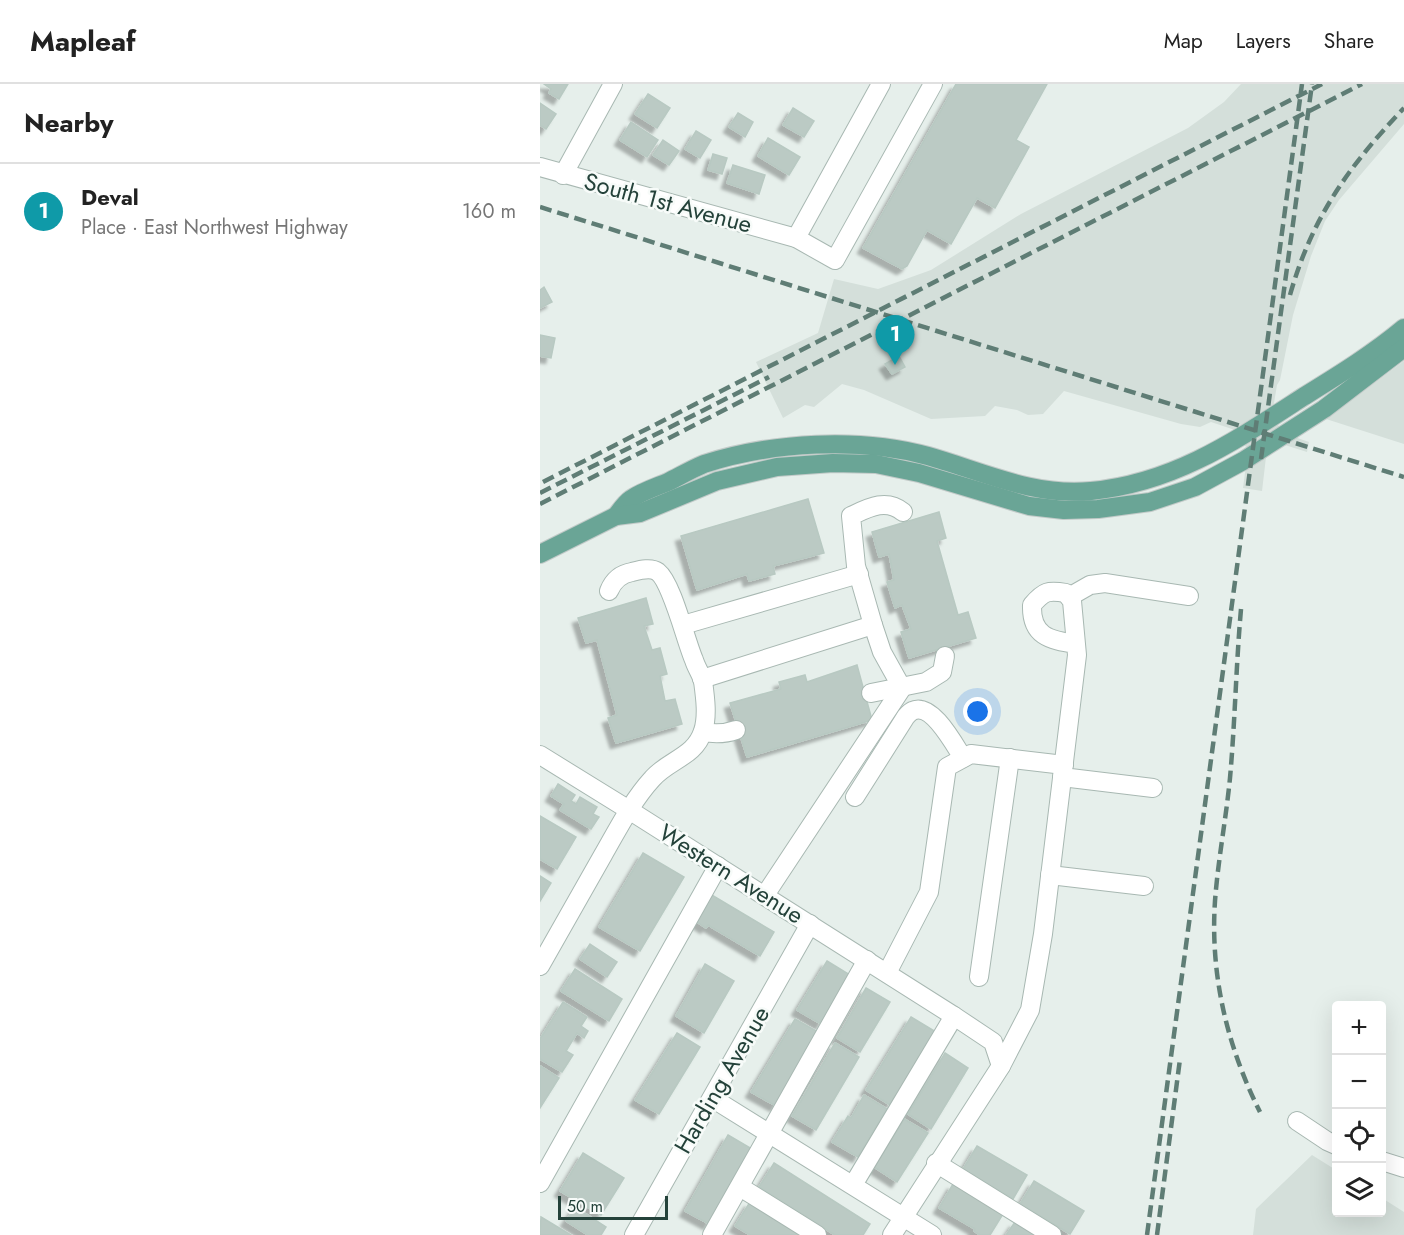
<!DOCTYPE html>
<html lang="en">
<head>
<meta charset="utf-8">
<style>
  :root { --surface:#fff; --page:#f6f6f6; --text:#222; --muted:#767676; --line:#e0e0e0; --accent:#d93025 }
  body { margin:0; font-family:Jost,sans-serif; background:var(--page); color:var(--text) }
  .controls { position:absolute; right:18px; bottom:18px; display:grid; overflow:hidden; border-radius:6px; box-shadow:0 6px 24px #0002 }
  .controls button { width:54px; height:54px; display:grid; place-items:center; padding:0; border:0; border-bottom:2px solid var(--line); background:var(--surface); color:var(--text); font:30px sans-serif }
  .scale { position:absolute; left:18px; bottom:15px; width:110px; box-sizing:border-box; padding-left:6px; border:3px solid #24423a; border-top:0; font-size:16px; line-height:21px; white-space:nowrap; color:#24423a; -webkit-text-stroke:4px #f7fbf9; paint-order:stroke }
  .you { position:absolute; left:438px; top:628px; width:21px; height:21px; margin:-15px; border:4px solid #fff; border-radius:50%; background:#1a73e8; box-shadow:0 0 0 9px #1a73e833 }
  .badge { display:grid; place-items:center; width:39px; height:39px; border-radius:50%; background:var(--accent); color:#fff; font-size:20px; font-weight:700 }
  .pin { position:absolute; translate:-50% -50px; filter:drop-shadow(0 2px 3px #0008) }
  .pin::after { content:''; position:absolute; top:32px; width:21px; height:18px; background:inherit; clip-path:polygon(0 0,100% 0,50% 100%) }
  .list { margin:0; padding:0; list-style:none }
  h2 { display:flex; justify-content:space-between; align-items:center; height:78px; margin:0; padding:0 24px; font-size:26px }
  h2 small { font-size:20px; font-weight:400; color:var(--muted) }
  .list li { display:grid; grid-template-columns:39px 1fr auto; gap:18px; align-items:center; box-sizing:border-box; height:96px; padding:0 24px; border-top:2px solid var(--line) }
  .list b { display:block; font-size:22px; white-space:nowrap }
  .list p { margin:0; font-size:20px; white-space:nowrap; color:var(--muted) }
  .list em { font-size:20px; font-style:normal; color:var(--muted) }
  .icon { flex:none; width:33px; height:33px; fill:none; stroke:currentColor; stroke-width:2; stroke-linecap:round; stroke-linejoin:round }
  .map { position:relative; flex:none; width:864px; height:1151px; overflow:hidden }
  header { display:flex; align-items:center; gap:36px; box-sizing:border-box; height:84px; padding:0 30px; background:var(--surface); border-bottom:2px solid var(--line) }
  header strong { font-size:28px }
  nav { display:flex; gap:33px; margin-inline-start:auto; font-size:21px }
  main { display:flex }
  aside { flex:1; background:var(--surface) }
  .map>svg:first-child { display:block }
  .built { fill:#d4dfda }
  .building { fill:#bbcac4; stroke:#b8c9c2; stroke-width:1.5; filter:url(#shadow) }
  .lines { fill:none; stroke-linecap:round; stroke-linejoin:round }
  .minor-casing { stroke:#a8b8b2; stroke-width:20 }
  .major-casing { stroke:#c2cac8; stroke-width:20 }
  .minor { stroke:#fff; stroke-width:18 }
  .major { stroke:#6aa596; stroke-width:18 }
  .rail { stroke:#5f7d75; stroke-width:4.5; stroke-dasharray:12 6; stroke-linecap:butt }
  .labels { text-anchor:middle; stroke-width:5; stroke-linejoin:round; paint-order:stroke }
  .street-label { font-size:24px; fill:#24423a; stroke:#f7fbf9 }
</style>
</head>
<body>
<header>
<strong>Mapleaf</strong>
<nav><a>Map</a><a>Layers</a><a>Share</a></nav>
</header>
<main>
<aside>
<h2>Nearby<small></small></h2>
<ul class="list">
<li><span class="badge" style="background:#0f9aa8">1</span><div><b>Deval</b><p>Place · East Northwest Highway</p></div><em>160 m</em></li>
</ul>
</aside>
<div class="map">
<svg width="864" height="1151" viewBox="0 0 864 1151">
  <defs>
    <filter id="shadow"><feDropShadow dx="-5.5" dy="5.5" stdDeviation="1.5" flood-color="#0004"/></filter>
  </defs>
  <rect width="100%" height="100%" fill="#e6efeb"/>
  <g class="built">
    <path d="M701 0H864V40L799 116 785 137 771 172 753 231 740 296 737 301 732 331 743 349 769 358 767 368 745 361 726 373 722 407 703 404 708 366 695 346 671 338 660 343 641 340 524 307 503 330 488 331 477 326 455 322 445 332 391 335 324 306 302 300 274 323 265 321 243 334 216 278 278 249 294 195 338 205 391 186 481 130 648 44 684 18Z"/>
    <path d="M864 277V360L786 335Z"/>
    <path d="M772 1071 796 1086V1128H842V1114L864 1128V1151H713L716 1125Z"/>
  </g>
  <g class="building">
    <path d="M4 0H28L19 15 9 9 11 5Z"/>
    <path d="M416 0H507L476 56 489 63 455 124 437 114 411 160 387 146 367 182 362 185 323 164Z"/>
    <path d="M108 10 130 24 117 44 95 30Z"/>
    <path d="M0 19 16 30 6 45 0 41Z"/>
    <path d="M253 24 274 37 264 53 243 41Z"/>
    <path d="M198 29 213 38 205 53 189 43Z"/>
    <path d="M91 38 118 56 107 73 80 56Z"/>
    <path d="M156 47 171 56 160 74 145 65Z"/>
    <path d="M228 54 260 73 249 91 218 72Z"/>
    <path d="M123 56 139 67 129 81 113 71Z"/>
    <path d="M173 70 187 74 182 90 168 86Z"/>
    <path d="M193 81 225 91 219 110 187 99Z"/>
    <path d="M4 203 12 218 0 224V206Z"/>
    <path d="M0 251 15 254 11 274 0 272Z"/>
    <path d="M359 272 365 283 352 290 345 280Z"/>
    <path d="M268 415 284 469 233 482 235 490 209 497 207 490 157 506 141 452Z"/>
    <path d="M399 428 406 454 397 457 418 531 428 528 436 554 369 574 361 548 371 545 362 521 355 524 347 498 354 496 349 470 339 473 332 448Z"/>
    <path d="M106 514 113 540 104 542 112 566 120 564 127 590 120 592 125 617 135 615 142 640 76 659 68 634 77 631 57 556 46 559 38 534Z"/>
    <path d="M317 581 332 636 207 673 190 619 241 605 239 598 265 591 267 598Z"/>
    <path d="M18 700 35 711 31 717 36 720 40 713 57 723 53 730 59 733 51 745 20 726 24 720 11 712Z"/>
    <path d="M0 732 36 753 17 785 0 775Z"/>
    <path d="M103 769 144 793 100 867 59 843Z"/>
    <path d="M0 792 11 799 0 817Z"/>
    <path d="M170 810 234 848 220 872 168 841 166 844 154 836Z"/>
    <path d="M50 860 77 878 67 893 40 875Z"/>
    <path d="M287 877 310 891 281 940 257 926Z"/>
    <path d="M165 880 194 897 164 949 136 932Z"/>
    <path d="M35 885 82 915 69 937 21 907Z"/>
    <path d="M326 904 350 918 320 968 297 954Z"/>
    <path d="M23 918 47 933 41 942 48 947 44 954 37 949 26 967 33 971 22 988 0 975V955Z"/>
    <path d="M371 933 396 948 350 1021 326 1006Z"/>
    <path d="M255 935 278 948 236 1022 211 1008Z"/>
    <path d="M137 949 160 963 119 1030 95 1016Z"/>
    <path d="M295 959 319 973 276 1046 252 1032Z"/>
    <path d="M405 969 428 984 391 1045 368 1030Z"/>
    <path d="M0 982 19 994 0 1024Z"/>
    <path d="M324 1011 347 1025 318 1073 292 1058 308 1032 311 1034Z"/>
    <path d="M364 1035 388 1049 357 1098 334 1083Z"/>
    <path d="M188 1051 212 1065 169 1140 145 1127Z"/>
    <path d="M437 1062 487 1091 473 1115 423 1085Z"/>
    <path d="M43 1069 84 1094 61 1131 20 1107Z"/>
    <path d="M234 1079 330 1140 323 1151H295L219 1103Z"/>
    <path d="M494 1097 544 1127 530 1150 480 1120Z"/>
    <path d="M413 1100 463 1130 450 1151H440L434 1147 435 1145 399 1124Z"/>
    <path d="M210 1118 263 1151H210L195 1142Z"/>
    <path d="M35 1123 66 1143 61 1151H48L26 1137Z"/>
    <path d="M1 1133 31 1151H0Z"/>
    <path d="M475 1138 496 1151H466Z"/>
  </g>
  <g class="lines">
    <g class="minor-casing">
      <g id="minor">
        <path d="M0 83 256 154 295 176 393 0"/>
        <path d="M23 91 73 0"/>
        <path d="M256 154 341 0"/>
        <path d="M529 513 550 501 565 499 649 512"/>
        <path d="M143 541 319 490"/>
        <path d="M162 595 333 541"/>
        <path d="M331 609 386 598 402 588 405 572"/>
        <path d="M163 648C174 650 185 650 196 646"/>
        <path d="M0 671 89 726 414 932 453 958 461 982"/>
        <path d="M522 693 613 704"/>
        <path d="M315 713 365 634C365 633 371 627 372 627 392 617 415 662 423 674"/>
        <path d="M510 791 604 802"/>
        <path d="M225 811 362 604 342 568 333 541 316 482 311 432C328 424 346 414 363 428"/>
        <path d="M0 882C21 845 42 808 63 771 78 745 92 717 112 695 128 676 155 673 163 647 168 632 165 612 163 597 161 590 156 583 154 576 146 558 132 499 118 488 111 483 100 486 92 488 80 490 73 497 69 507"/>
        <path d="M347 889 389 808 407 683 431 670 524 681"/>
        <path d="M439 893 470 674"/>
        <path d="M172 1014 392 1151"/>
        <path d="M757 1037 787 1057 796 1061"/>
        <path d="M842 1077 864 1084"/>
        <path d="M396 1079 512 1151"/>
        <path d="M0 1099 178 782"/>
        <path d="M313 1101 414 932"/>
        <path d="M200 1103 277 1151"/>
        <path d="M94 1151 270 840"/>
        <path d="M172 1151 327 876"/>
        <path d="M352 1151 461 982 490 926 503 850 537 571 532 517 526 509C508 506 504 507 492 521 491 552 509 556 536 560"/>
      </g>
    </g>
    <g class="major-casing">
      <g id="major">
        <path d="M76 432C80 427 85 419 91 415 101 408 116 403 128 398 140 392 152 385 164 380 232 358 320 353 388 372 441 387 494 413 551 407 634 399 695 357 763 313 797 292 833 270 864 244"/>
        <path d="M0 470 76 432 100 429 177 397 237 383 293 379 336 380 379 389 489 422 524 426 558 425 610 418 655 403 703 377 784 325 864 264"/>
      </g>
    </g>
    <use href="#minor" class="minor"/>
    <use href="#major" class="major"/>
    <g class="rail">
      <path d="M0 123 864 393"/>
      <path d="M750 211C772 133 809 82 864 24"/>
      <path d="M721 375 772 0"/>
      <path d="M3 398 782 0"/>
      <path d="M0 409 229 293"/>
      <path d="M0 420 822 0"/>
      <path d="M701 525C696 582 695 638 690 694 686 735 678 776 675 817 670 891 687 962 720 1028"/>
      <path d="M607 1151 762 0"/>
      <path d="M617 1151 640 975"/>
    </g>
  </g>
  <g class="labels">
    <g class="street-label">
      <text transform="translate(128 119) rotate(15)" y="8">South 1st Avenue</text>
      <text transform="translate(191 790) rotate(32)" y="8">Western Avenue</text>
      <text transform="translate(182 996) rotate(-60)" y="8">Harding Avenue</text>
    </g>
  </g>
</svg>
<div class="controls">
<button>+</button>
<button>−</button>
<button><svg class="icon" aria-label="locate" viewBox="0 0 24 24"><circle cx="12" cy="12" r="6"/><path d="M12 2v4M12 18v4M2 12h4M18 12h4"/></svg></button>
<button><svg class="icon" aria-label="layers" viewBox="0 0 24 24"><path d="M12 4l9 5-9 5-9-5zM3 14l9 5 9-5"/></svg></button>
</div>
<div class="scale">50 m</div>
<div class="you"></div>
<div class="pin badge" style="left:355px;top:281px;background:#0f9aa8">1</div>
</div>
</main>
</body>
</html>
